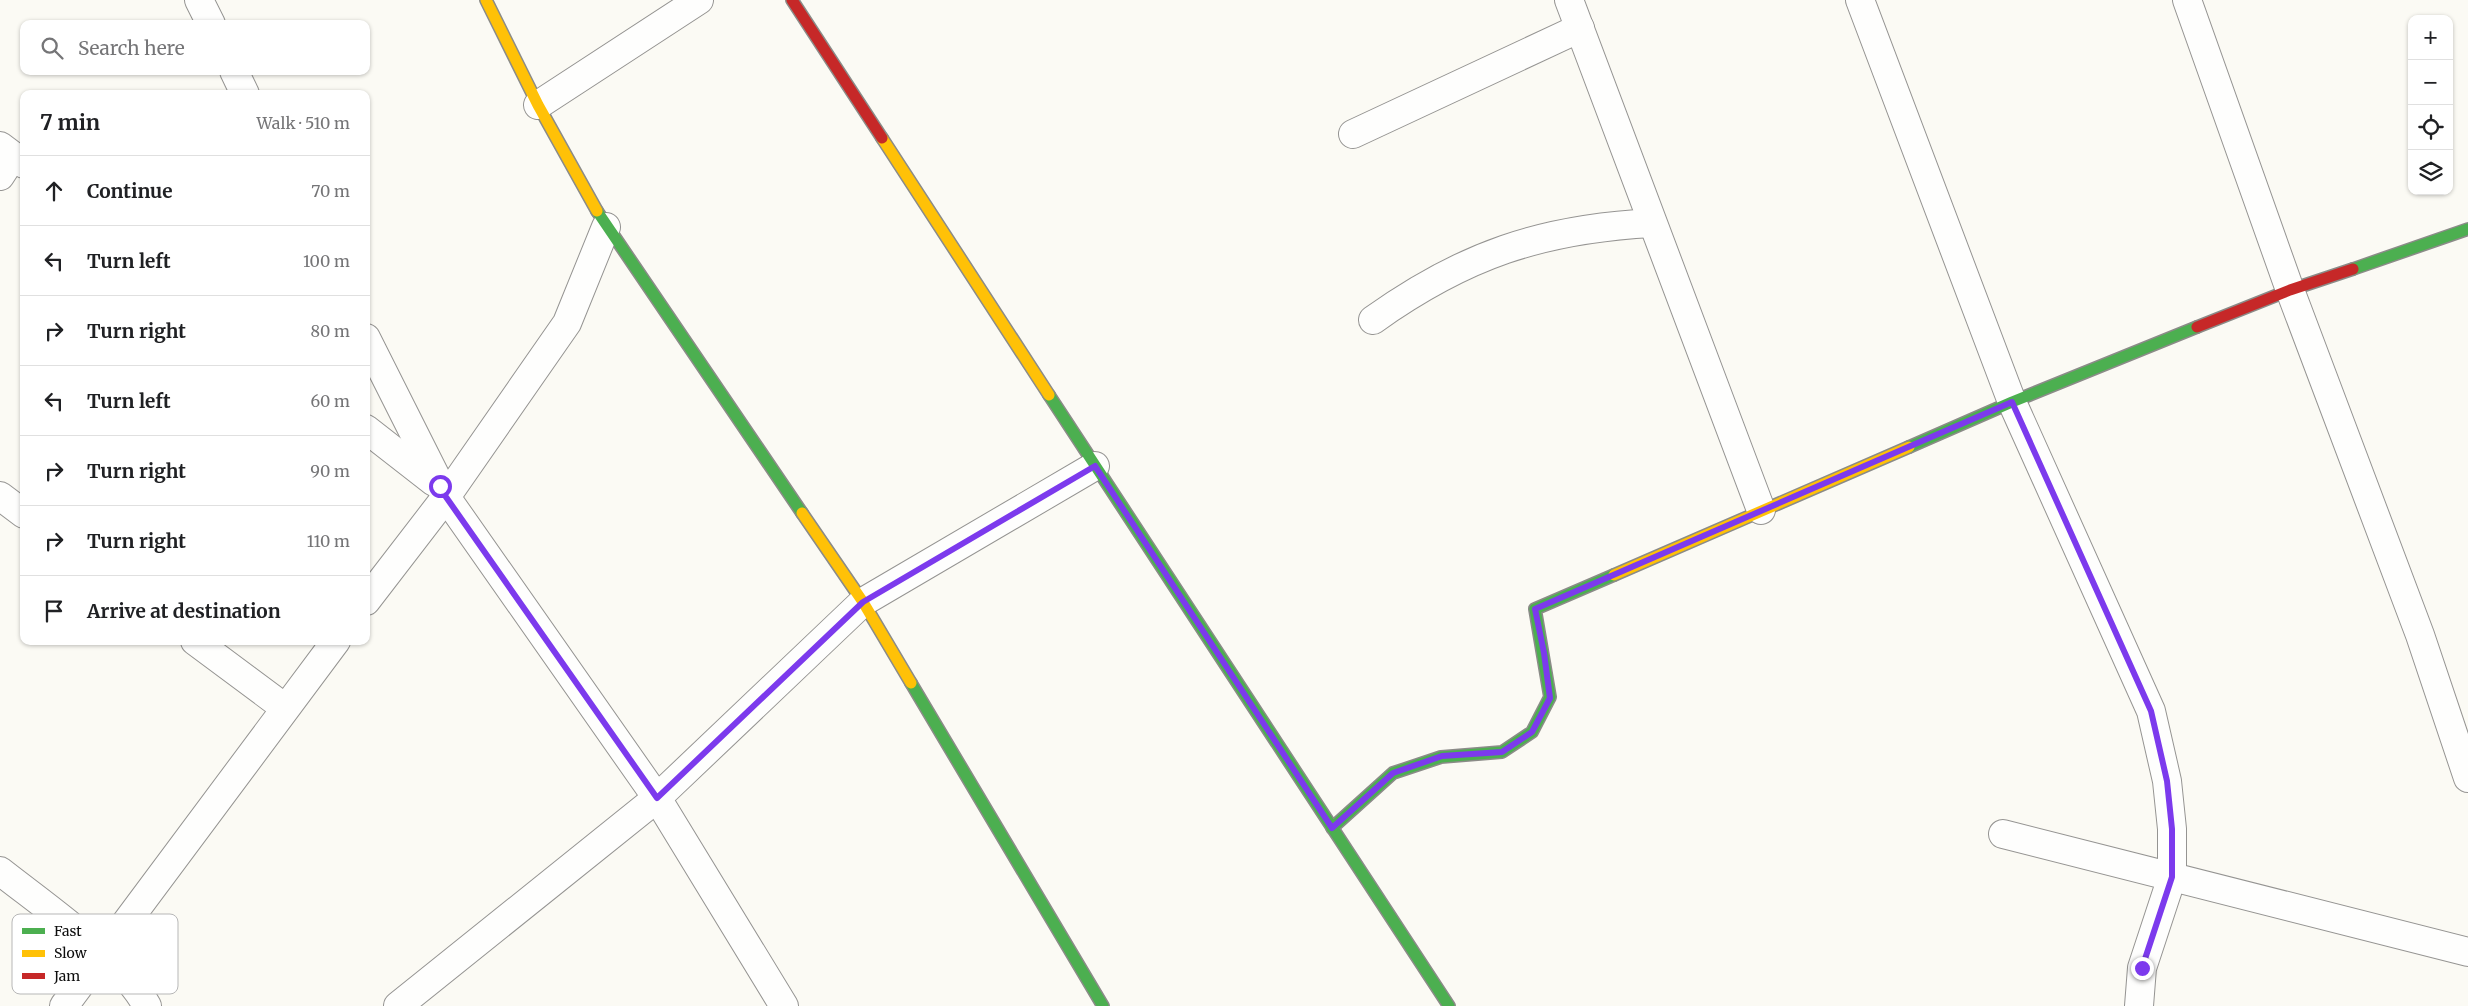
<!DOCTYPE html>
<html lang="en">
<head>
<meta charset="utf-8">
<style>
  :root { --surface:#fff; --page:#f2f2f2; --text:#202124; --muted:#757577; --line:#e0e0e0 }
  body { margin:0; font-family:Merriweather,serif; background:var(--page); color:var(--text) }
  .controls { position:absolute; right:15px; top:15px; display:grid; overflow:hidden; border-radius:10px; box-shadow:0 1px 4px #0004 }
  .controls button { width:45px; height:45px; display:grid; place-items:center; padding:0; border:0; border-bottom:1px solid var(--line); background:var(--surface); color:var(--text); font:25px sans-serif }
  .stop { position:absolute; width:15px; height:15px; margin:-11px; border:4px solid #7c3aed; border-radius:50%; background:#fff }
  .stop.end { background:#7c3aed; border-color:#fff; box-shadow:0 1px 5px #0008 }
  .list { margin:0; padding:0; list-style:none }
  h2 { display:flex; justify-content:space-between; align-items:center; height:65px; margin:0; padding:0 20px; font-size:21px }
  h2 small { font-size:16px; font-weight:400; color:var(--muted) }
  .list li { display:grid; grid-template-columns:32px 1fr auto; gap:15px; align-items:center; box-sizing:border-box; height:70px; padding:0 20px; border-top:1px solid var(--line) }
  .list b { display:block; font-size:19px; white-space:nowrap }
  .list em { font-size:16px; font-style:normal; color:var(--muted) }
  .icon { flex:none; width:28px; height:28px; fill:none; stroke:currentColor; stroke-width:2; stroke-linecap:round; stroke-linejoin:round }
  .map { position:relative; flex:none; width:2468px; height:1006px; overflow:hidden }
  .search { position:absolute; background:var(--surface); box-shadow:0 1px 4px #0004; left:20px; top:20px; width:350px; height:55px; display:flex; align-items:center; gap:12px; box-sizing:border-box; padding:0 18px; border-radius:10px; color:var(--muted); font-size:19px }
  .panel { position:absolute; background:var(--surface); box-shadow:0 1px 4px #0004; left:20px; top:90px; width:350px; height:555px; border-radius:10px }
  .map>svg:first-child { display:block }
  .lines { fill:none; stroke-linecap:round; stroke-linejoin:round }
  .street-casing { stroke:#959492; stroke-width:30 }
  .fast-casing { stroke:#8b8b88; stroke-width:14 }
  .slow-casing { stroke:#8b8b88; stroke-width:14 }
  .jam-casing { stroke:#8b8b88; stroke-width:14 }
  .street { stroke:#fefefd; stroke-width:28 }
  .fast { stroke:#4caf50; stroke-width:11 }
  .slow { stroke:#ffc107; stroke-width:11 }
  .jam { stroke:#c62828; stroke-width:11 }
  .route { stroke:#7c3aed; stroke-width:6 }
  .key { fill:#fff; stroke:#b7b7b7; stroke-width:1 }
  .key-label { font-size:14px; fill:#0e0e0e }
</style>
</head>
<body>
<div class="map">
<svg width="2468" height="1006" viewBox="0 0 2468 1006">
  <rect width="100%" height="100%" fill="#fbfaf4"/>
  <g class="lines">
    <g class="street-casing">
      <g id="street">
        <path d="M199 0 211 24"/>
        <path d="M1569 0 1761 510"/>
        <path d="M1860 0 2012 402 2151 711 2167 781 2172 829V877L2142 968 2139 1006"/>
        <path d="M2187 0 2290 290 2420 635 2468 778"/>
        <path d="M234 71 245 94"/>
        <path d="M538 105 699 0"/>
        <path d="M1353 134 1580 28"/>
        <path d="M0 146 24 164"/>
        <path d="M0 176 13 156"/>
        <path d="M1373 320C1464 255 1541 229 1652 223"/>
        <path d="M366 338 446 497 657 798 784 1006"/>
        <path d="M366 429 434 482"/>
        <path d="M0 496 24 514"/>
        <path d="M366 601 446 497 567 323 606 227"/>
        <path d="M195 641 285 708"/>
        <path d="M2003 834 2468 952"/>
        <path d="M0 871C43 905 122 959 147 1006"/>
        <path d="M64 1006 336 641"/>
        <path d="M398 1006 657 798 863 602 1095 466"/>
      </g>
    </g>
    <g class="fast-casing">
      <g id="fast">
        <path d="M597 211 802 513"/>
        <path d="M2353 269 2468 229"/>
        <path d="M1049 395 1449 1006"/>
        <path d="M1909 447 2012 402 2197 327"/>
        <path d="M911 683 1103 1006"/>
        <path d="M1332 828 1393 773 1441 757 1502 752 1532 732 1550 697 1535 609 1614 575"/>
      </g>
    </g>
    <g class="slow-casing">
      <g id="slow">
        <path d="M486 0 538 105 597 211"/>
        <path d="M882 138 1049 395"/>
        <path d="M802 513 863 602 911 683"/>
        <path d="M1614 575 1909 447"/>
      </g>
    </g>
    <g class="jam-casing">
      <g id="jam">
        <path d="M792 0 882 138"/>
        <path d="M2197 327 2290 290 2353 269"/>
      </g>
    </g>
    <use href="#street" class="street"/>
    <use href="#fast" class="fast"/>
    <use href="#slow" class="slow"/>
    <use href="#jam" class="jam"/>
  </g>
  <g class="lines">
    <path class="route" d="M440 486 446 497 657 798 863 602 1095 466 1332 828 1393 773 1442 756 1502 752 1532 732 1550 698 1544 653 1535 609 2012 402 2151 711 2167 781 2172 829V877L2142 968"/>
  </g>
  <rect x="12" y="914" width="166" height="80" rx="8" class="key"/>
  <rect x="22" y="928" width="23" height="6" fill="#4caf50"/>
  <rect x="22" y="950" width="23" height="7" fill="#ffc107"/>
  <rect x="22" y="973" width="23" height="6" fill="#c62828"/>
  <g class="key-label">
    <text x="54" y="936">Fast</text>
    <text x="54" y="958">Slow</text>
    <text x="54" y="981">Jam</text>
  </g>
</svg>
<div class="controls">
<button>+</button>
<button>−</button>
<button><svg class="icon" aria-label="locate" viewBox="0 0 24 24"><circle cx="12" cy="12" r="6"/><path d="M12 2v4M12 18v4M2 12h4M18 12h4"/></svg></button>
<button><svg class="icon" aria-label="layers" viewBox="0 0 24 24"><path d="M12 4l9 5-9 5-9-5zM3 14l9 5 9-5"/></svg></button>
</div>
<div class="stop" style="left:440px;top:486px"></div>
<div class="stop end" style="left:2142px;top:968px"></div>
<div class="search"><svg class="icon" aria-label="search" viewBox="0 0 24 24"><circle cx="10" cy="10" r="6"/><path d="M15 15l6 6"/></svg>Search here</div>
<section class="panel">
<h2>7 min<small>Walk · 510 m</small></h2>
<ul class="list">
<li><svg class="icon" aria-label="ahead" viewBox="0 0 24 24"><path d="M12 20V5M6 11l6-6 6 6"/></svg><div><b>Continue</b></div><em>70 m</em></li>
<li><svg class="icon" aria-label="left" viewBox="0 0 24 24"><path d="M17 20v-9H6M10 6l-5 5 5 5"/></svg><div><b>Turn left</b></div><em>100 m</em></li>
<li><svg class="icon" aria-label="right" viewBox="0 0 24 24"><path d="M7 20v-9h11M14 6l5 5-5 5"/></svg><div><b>Turn right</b></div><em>80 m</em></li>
<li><svg class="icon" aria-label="left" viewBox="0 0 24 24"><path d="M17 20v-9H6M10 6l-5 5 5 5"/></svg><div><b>Turn left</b></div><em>60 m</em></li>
<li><svg class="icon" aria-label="right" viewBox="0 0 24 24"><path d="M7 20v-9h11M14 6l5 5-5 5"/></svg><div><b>Turn right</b></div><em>90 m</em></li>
<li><svg class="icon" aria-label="right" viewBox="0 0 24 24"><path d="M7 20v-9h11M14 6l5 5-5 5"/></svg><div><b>Turn right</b></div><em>110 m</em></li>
<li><svg class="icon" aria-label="arrive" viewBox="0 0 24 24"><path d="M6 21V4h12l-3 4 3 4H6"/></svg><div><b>Arrive at destination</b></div></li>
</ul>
</section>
</div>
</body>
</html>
